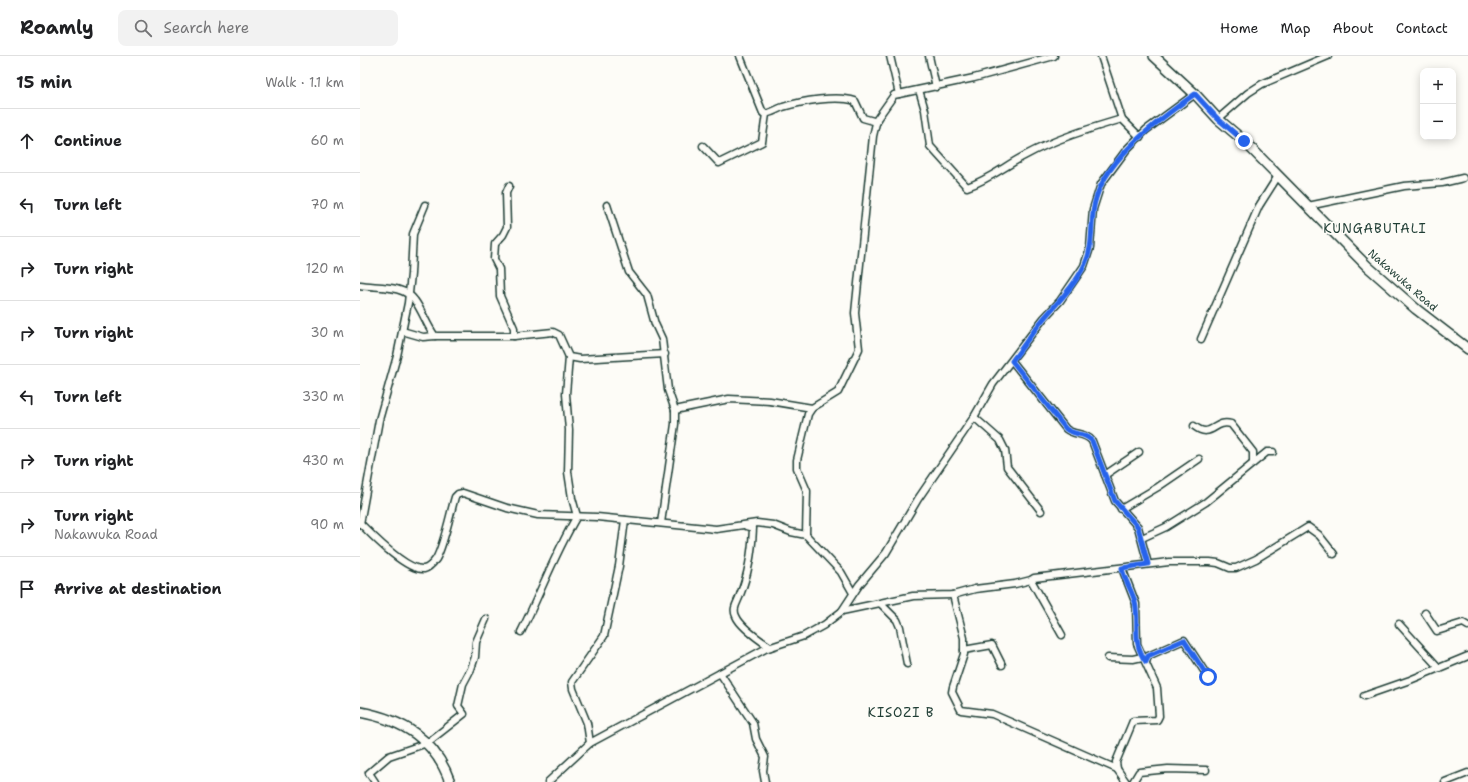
<!DOCTYPE html>
<html lang="en">
<head>
<meta charset="utf-8">
<style>
  :root { --surface:#fff; --page:#f2f2f2; --text:#202124; --muted:#757577; --line:#e0e0e0 }
  body { margin:0; font-family:"Shantell Sans",sans-serif; background:var(--page); color:var(--text) }
  .controls { position:absolute; right:12px; top:12px; display:grid; overflow:hidden; border-radius:8px; box-shadow:0 2px 10px #0003 }
  .controls button { width:36px; height:36px; display:grid; place-items:center; padding:0; border:0; border-bottom:1px solid var(--line); background:var(--surface); color:var(--text); font:20px sans-serif }
  .stop { position:absolute; width:12px; height:12px; margin:-9px; border:3px solid #2563eb; border-radius:50%; background:#fff }
  .stop.end { background:#2563eb; border-color:#fff; box-shadow:0 1px 4px #0008 }
  .list { margin:0; padding:0; list-style:none }
  h2 { display:flex; justify-content:space-between; align-items:center; height:52px; margin:0; padding:0 16px; font-size:17px }
  h2 small { font-size:13px; font-weight:400; color:var(--muted) }
  .list li { display:grid; grid-template-columns:26px 1fr auto; gap:12px; align-items:center; box-sizing:border-box; height:64px; padding:0 16px; border-top:1px solid var(--line) }
  .list b { display:block; font-size:15px; white-space:nowrap }
  .list p { margin:0; font-size:13px; white-space:nowrap; color:var(--muted) }
  .list em { font-size:13px; font-style:normal; color:var(--muted) }
  .icon { flex:none; width:22px; height:22px; fill:none; stroke:currentColor; stroke-width:2; stroke-linecap:round; stroke-linejoin:round }
  .map { position:relative; flex:none; width:1108px; height:726px; overflow:hidden }
  header { display:flex; align-items:center; gap:24px; box-sizing:border-box; height:56px; padding:0 20px; background:var(--surface); border-bottom:1px solid var(--line) }
  header strong { font-size:19px }
  nav { display:flex; gap:22px; margin-inline-start:auto; font-size:14px }
  .search { width:280px; height:36px; background:var(--page); display:flex; align-items:center; gap:10px; box-sizing:border-box; padding:0 14px; border-radius:8px; color:var(--muted); font-size:15px }
  main { display:flex }
  aside { flex:1; background:var(--surface) }
  .map>svg:first-child { display:block }
  .lines { fill:none; stroke-linecap:round; stroke-linejoin:round }
  .street-casing { stroke:#1f3d34; stroke-width:9 }
  .secondary-casing { stroke:#1f3d34; stroke-width:12 }
  .street { stroke:#fdfcf7; stroke-width:6 }
  .secondary { stroke:#fdfcf7; stroke-width:9 }
  .route { stroke:#2563eb; stroke-width:5 }
  .labels { text-anchor:middle; stroke-width:3.5; stroke-linejoin:round; paint-order:stroke }
  .street-label { font-size:11px; fill:#1f3d34; stroke:#fdfcf7 }
  .quarter-label { font-size:13px; letter-spacing:1px; fill:#1f3d34; stroke:#fdfcf7 }
</style>
</head>
<body>
<header>
<strong>Roamly</strong>
<div class="search"><svg class="icon" aria-label="search" viewBox="0 0 24 24"><circle cx="10" cy="10" r="6"/><path d="M15 15l6 6"/></svg>Search here</div>
<nav><a>Home</a><a>Map</a><a>About</a><a>Contact</a></nav>
</header>
<main>
<aside>
<h2>15 min<small>Walk · 1.1 km</small></h2>
<ul class="list">
<li><svg class="icon" aria-label="ahead" viewBox="0 0 24 24"><path d="M12 20V5M6 11l6-6 6 6"/></svg><div><b>Continue</b></div><em>60 m</em></li>
<li><svg class="icon" aria-label="left" viewBox="0 0 24 24"><path d="M17 20v-9H6M10 6l-5 5 5 5"/></svg><div><b>Turn left</b></div><em>70 m</em></li>
<li><svg class="icon" aria-label="right" viewBox="0 0 24 24"><path d="M7 20v-9h11M14 6l5 5-5 5"/></svg><div><b>Turn right</b></div><em>120 m</em></li>
<li><svg class="icon" aria-label="right" viewBox="0 0 24 24"><path d="M7 20v-9h11M14 6l5 5-5 5"/></svg><div><b>Turn right</b></div><em>30 m</em></li>
<li><svg class="icon" aria-label="left" viewBox="0 0 24 24"><path d="M17 20v-9H6M10 6l-5 5 5 5"/></svg><div><b>Turn left</b></div><em>330 m</em></li>
<li><svg class="icon" aria-label="right" viewBox="0 0 24 24"><path d="M7 20v-9h11M14 6l5 5-5 5"/></svg><div><b>Turn right</b></div><em>430 m</em></li>
<li><svg class="icon" aria-label="right" viewBox="0 0 24 24"><path d="M7 20v-9h11M14 6l5 5-5 5"/></svg><div><b>Turn right</b><p>Nakawuka Road</p></div><em>90 m</em></li>
<li><svg class="icon" aria-label="arrive" viewBox="0 0 24 24"><path d="M6 21V4h12l-3 4 3 4H6"/></svg><div><b>Arrive at destination</b></div></li>
</ul>
</aside>
<div class="map">
<svg width="1108" height="726" viewBox="0 0 1108 726">
  <rect width="100%" height="100%" fill="#fdfcf7"/>
  <filter id="ink" filterUnits="userSpaceOnUse"><feTurbulence type="fractalNoise" baseFrequency=".025" numOctaves="2"/><feDisplacementMap in="SourceGraphic" scale="8" xChannelSelector="R" yChannelSelector="G"/><feConvolveMatrix kernelMatrix="1 2 1 2 8 2 1 2 1" color-interpolation-filters="sRGB"/></filter>
  <g filter="url(#ink)">
    <g class="lines">
      <g class="street-casing">
        <g id="street">
          <path d="M380 0 403 57C410 59 416 53 423 51 442 45 477 39 495 45L503 62 517 66"/>
          <path d="M530 0 539 38"/>
          <path d="M569 0 576 31"/>
          <path d="M741 0 762 63 780 81"/>
          <path d="M559 34 565 54 570 90 607 131C628 124 645 110 664 100 695 83 728 73 762 63"/>
          <path d="M858 63 888 37 902 28 968 0"/>
          <path d="M343 90 359 107 402 86 406 58"/>
          <path d="M149 130 146 137 147 171 143 179 135 188 134 203 139 213 140 240 154 272V280"/>
          <path d="M247 149 269 216 287 239 295 268 302 283 308 334 315 354V368L301 467"/>
          <path d="M948 150 1044 130 1082 127 1103 122"/>
          <path d="M0 229C17 232 44 228 55 245 63 256 67 270 75 280H154L193 276 199 279 209 301 220 303 305 298"/>
          <path d="M42 275 63 281 75 280"/>
          <path d="M841 283 899 150 918 120"/>
          <path d="M652 305 706 373C715 380 725 376 732 385L755 445 778 471 788 508"/>
          <path d="M315 354 369 343 410 345 452 352"/>
          <path d="M614 361 640 384 645 394 647 411 681 455"/>
          <path d="M834 370C852 384 854 363 871 368L893 396V407"/>
          <path d="M745 419 779 396"/>
          <path d="M761 453 798 431 839 403"/>
          <path d="M0 467C12 479 46 515 64 513 69 512 73 507 76 503 84 489 90 458 95 441L98 438 103 437 147 452 178 459 237 461 356 473 397 467 413 469 431 476 446 479 481 516 493 537"/>
          <path d="M0 468 19 364 37 300 48 247 51 218 53 178 65 149"/>
          <path d="M386 470 393 472C392 496 389 517 380 539 378 546 372 552 376 560 380 570 401 585 410 591"/>
          <path d="M446 479 447 435 437 412V404L448 358 452 352 478 336 499 293 495 257 513 80 517 63 534 39 614 22 694 0"/>
          <path d="M782 482 806 471 846 446 907 396H913"/>
          <path d="M671 524 702 579"/>
          <path d="M593 539 604 582V598L593 631 592 636 601 654 632 658 757 713 756 706 773 665 797 664 799 660 797 632 777 588 776 548 762 512"/>
          <path d="M521 548 537 564 540 571 547 608"/>
          <path d="M482 555 553 540 593 539 615 533 655 528 671 524 674 522 809 506H850L858 507 870 512H876L896 503 948 471 959 479 974 498"/>
          <path d="M1065 557 1077 575 1103 567 1108 570"/>
          <path d="M1039 568 1079 612"/>
          <path d="M161 576C180 538 195 497 217 460L212 442 208 416 209 374 206 338 209 301"/>
          <path d="M604 594 632 589 642 609"/>
          <path d="M748 602 773 603 782 601"/>
          <path d="M786 606 788 600 824 584 848 621"/>
          <path d="M360 617 393 667 396 683 405 701 403 715 405 726"/>
          <path d="M1004 640 1050 624 1108 600"/>
          <path d="M230 687 227 667 213 633 212 626 244 580 259 510 265 464"/>
          <path d="M757 713 766 726"/>
          <path d="M15 726 9 717 29 700 67 687 104 658 98 650 103 628 111 613 115 601 116 586 126 563"/>
          <path d="M188 726 230 687 405 593 444 580 464 569 482 555 499 529 526 497 558 443 614 361 633 328 684 262 700 245 724 210 730 192 733 153 741 128 767 93 786 74 835 38"/>
          <path d="M773 726 779 716 808 713 846 714"/>
          <path d="M1085 726 1108 717"/>
        </g>
      </g>
      <g class="secondary-casing">
        <g id="secondary">
          <path d="M794 0 835 38 858 63 884 85 1007 210 1056 253 1108 293"/>
          <path d="M0 656C43 664 75 683 90 726"/>
        </g>
      </g>
      <use href="#street" class="street"/>
      <use href="#secondary" class="secondary"/>
    </g>
  </g>
  <g class="lines" filter="url(#ink)">
    <path class="route" d="M848 621 824 584 788 600 786 606C771 586 780 568 775 546 772 534 764 524 762 512L788 508 778 471 755 445 732 385C725 376 715 380 706 373L652 305C663 291 673 275 685 261 699 245 716 228 725 208 735 188 729 163 736 142 748 101 801 62 835 38L858 63 884 85"/>
  </g>
  <g class="labels">
    <g class="street-label">
      <text transform="translate(1043 224) rotate(41)" y="4">Nakawuka Road</text>
    </g>
    <g class="quarter-label">
      <text x="1015" y="177">KUNGABUTALI</text>
      <text x="541" y="661">KISOZI B</text>
    </g>
  </g>
</svg>
<div class="controls">
<button>+</button>
<button>−</button>
</div>
<div class="stop" style="left:848px;top:621px"></div>
<div class="stop end" style="left:884px;top:85px"></div>
</div>
</main>
</body>
</html>
